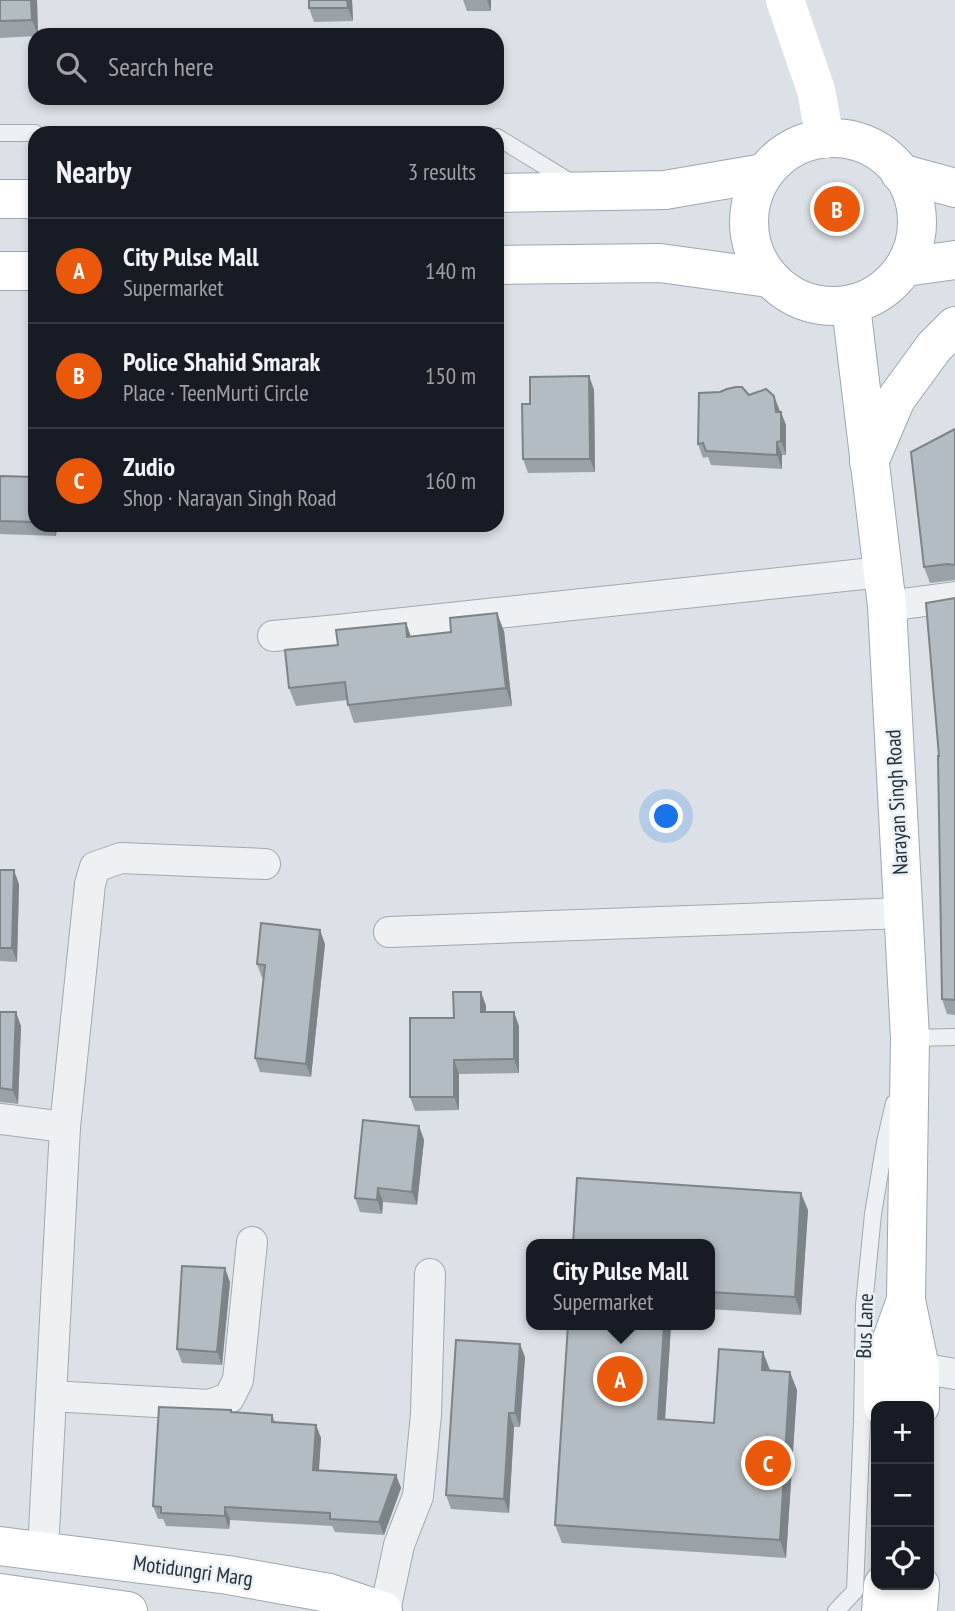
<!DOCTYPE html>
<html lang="en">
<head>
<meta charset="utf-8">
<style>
  :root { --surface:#171b24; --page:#242831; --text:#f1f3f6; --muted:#9ea1a6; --line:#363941; --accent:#ea580c }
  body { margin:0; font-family:"PT Sans Narrow",sans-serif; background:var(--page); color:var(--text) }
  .controls { position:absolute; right:21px; bottom:21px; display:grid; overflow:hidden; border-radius:14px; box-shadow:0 4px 10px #0003 }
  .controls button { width:63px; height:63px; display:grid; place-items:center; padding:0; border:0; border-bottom:2px solid var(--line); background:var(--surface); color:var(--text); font:35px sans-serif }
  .you { position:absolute; left:667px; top:817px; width:24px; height:24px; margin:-18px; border:5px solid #fff; border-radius:50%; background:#1a73e8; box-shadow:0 0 0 10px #1a73e833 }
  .badge { display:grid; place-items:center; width:46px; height:46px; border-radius:50%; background:var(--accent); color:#fff; font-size:23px; font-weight:700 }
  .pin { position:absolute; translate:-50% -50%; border:4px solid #fff; box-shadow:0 2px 7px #0006 }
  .popup { position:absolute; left:526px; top:1239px; width:189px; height:91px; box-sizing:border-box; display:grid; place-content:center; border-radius:14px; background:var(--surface); filter:drop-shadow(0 2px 5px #0005); font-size:23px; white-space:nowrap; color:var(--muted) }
  .popup b { font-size:26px; color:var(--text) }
  .popup::after { content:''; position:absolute; left:50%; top:100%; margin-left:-14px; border:14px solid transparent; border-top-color:var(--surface) }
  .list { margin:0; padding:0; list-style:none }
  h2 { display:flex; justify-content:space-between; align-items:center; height:91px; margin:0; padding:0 28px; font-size:30px }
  h2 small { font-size:23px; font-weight:400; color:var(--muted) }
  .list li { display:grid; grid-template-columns:46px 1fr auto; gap:21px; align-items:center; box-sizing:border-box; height:105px; padding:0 28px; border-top:2px solid var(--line) }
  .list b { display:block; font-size:26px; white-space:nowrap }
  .list p { margin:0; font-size:23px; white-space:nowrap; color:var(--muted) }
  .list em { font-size:23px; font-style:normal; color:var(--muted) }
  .icon { flex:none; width:38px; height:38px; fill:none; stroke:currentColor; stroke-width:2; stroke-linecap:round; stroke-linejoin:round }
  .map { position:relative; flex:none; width:955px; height:1611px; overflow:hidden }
  .search { position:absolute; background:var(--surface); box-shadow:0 4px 10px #0003; left:28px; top:28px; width:476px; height:77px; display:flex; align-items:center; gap:18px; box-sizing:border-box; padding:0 24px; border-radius:21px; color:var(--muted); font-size:26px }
  .panel { position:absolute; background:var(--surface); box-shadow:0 4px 10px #0003; left:28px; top:126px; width:476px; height:406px; border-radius:21px }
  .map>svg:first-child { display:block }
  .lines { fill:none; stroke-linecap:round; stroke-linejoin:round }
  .lane-casing { stroke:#a1a9af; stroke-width:18 }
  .street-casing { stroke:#a1a9af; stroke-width:32 }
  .primary-casing { stroke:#9ba8b1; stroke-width:40 }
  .lane { stroke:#eef1f4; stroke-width:16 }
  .street { stroke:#eef1f4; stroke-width:30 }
  .secondary { stroke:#fff; stroke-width:38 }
  .primary { stroke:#fff; stroke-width:38 }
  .wall { fill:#9aa2a7 }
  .shaded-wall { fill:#7d8488 }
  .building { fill:#b3bcc2; stroke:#7d8488; stroke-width:2 }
  .labels { text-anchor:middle; stroke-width:5; stroke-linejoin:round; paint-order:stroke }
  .street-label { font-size:21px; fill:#25323b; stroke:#eaf0f4 }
</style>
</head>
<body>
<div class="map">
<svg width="955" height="1611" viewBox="0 0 955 1611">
  <rect width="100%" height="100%" fill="#dbe1e6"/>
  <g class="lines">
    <g class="lane-casing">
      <g id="lane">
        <path d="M0 133H35"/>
        <path d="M497 137 572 183"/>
        <path d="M911 1038 955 1037"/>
        <path d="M836 1611 855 1591 862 1422 864 1305 873 1214 885 1142 894 1103"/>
      </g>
    </g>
    <g class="street-casing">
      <g id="street">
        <path d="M887 606 955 597"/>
        <path d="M273 636 328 631 882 572"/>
        <path d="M389 932 903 913"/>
        <path d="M0 1119 65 1127"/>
        <path d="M920 1368 955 1374"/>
        <path d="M51 1396 209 1405 229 1398 238 1380 252 1242"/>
        <path d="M43 1551 65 1127 90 884 95 867 121 858 265 864"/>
        <path d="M385 1611 399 1545 418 1496 426 1414 430 1274"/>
      </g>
    </g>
    <g class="primary-casing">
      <g id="primary">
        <circle cx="833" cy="222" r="84"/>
        <path d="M900 173 955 188"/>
        <path d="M497 193 665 190 764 173"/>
        <path d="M0 199H35"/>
        <path d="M497 265 660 263 769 278"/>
        <path d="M905 267 955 260"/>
        <path d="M0 271H35"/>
        <path d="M851 306 887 606 910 1038 906 1300 920 1368V1406"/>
        <path d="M869 462 896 399 934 347 955 326"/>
        <path d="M883 1406V1364L906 1300"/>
        <path d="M0 1546 228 1575 329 1593 383 1611"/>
        <path d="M0 1593 128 1611"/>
        <path d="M881 1611 883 1585"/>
        <path d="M918 1611 920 1585"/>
      </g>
    </g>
    <use href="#lane" class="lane"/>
    <use href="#street" class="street"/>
    <path class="secondary" d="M785 0 816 90 825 139"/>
    <use href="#primary" class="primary"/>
  </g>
  <g class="wall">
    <path d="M0 0H37L38 35H35V36L0 38Z"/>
    <path d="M352 0 353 21 314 22 309 8Z"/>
    <path d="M463 0H491V11H467Z"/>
    <path d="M589 376 594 390 595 472 528 473 523 459 530 404Z"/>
    <path d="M720 392 774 396 786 425V455H782V469L711 465 708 457 703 458 698 444Z"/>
    <path d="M955 429V580L930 583 924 567Z"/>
    <path d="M0 476 35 477V525H57L56 536 0 534Z"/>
    <path d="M955 598V1015L947 1014 942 999 939 756 952 599Z"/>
    <path d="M406 623 411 637 504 631 512 706 354 723 348 705 347 700 296 706 289 688 338 645Z"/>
    <path d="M0 870 19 884 17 962 0 961Z"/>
    <path d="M325 944 311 1077 260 1072 255 1058 264 978H262L257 964Z"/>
    <path d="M481 992 486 1006V1012L519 1026V1073L459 1074V1110L415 1111 410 1097 454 1018Z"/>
    <path d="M0 1012 21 1026 18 1104 0 1102Z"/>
    <path d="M419 1126 424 1140 417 1205 383 1202 382 1214 360 1212 355 1198Z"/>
    <path d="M808 1210 801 1315 709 1309V1244Z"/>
    <path d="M230 1282 222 1365 182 1363 177 1349Z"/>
    <path d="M568 1325H671L665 1419 714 1423 770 1370V1371L797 1390 786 1558 562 1543 555 1525Z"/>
    <path d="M525 1357 520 1427H514L509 1513 451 1509 446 1495Z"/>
    <path d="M231 1412 272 1415 275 1422 316 1425 321 1438 319 1470 396 1475 401 1488 384 1535 335 1532 332 1526 230 1520 229 1529 166 1526 163 1519H158L153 1506Z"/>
  </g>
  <g class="shaded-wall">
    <path d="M31 0H37L38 35 32 20Z"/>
    <path d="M347 0H352L353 21 348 8Z"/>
    <path d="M487 0H491V11Z"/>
    <path d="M589 376 594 390 595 472 590 459Z"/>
    <path d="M774 396 779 410 781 423V412L786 425V455L781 441Z"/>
    <path d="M777 442 782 455V469L777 455Z"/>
    <path d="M52 525H57L56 536Z"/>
    <path d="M497 613 504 631 512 706 506 688Z"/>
    <path d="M406 623 412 640 407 637Z"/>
    <path d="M14 870 19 884 17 962 12 948Z"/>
    <path d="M320 930 325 944 311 1077 306 1064Z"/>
    <path d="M481 992 486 1006V1026L481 1012Z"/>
    <path d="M16 1012 21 1026 18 1104 13 1090Z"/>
    <path d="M514 1012 519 1026V1073L514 1059Z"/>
    <path d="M454 1060 459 1074V1110L454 1097Z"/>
    <path d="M419 1126 424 1140 417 1205 412 1192Z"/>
    <path d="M378 1188 383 1202 382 1214 377 1200Z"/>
    <path d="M801 1193 808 1210 801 1315 795 1297Z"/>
    <path d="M225 1268 230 1282 222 1365 217 1352Z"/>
    <path d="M664 1325H671L664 1436 658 1419Z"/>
    <path d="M520 1344 525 1357 520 1427 515 1413Z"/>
    <path d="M763 1352 770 1370 769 1388 762 1370Z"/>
    <path d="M790 1372 797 1390 786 1558 780 1540Z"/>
    <path d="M509 1413 514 1427 509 1513 504 1499Z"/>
    <path d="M316 1425 321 1438 318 1483 313 1470Z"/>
    <path d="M396 1475 401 1488 384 1535 379 1522Z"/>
    <path d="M225 1507 230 1520 229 1529 225 1516Z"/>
  </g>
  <g class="building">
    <path d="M0 0H31L32 20 0 21Z"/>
    <path d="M309 0H347L348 8H309Z"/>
    <path d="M589 376 590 459H523L522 404H530V377Z"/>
    <path d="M736 387H742L749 395 766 389 774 396 776 412H781V441L777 442V455L706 451 703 443 698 444 699 393 720 392 727 389Z"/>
    <path d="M955 429V565L947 564 924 567 911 452Z"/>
    <path d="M0 476 35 477V522L0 521Z"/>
    <path d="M955 598V1000L942 999 938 756H939L926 603Z"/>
    <path d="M497 613 506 688 348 705 345 682 289 688 285 650 338 645 336 630 406 623 407 637 451 632 450 618Z"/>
    <path d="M0 870H14L12 948H0Z"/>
    <path d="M261 923 320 930 306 1064 255 1058 265 965 257 964Z"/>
    <path d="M453 992H481V1012H514V1059L454 1060V1097H410V1018H454Z"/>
    <path d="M0 1012H16L13 1090 0 1088Z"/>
    <path d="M363 1120 419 1126 412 1192 378 1188 377 1200 355 1198Z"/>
    <path d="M577 1178 801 1193 795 1297 709 1292V1244H573Z"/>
    <path d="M182 1266 225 1268 217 1352 177 1349Z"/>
    <path d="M568 1325H664L658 1419 714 1423 719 1349 763 1352 762 1370 790 1372 780 1540 555 1525Z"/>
    <path d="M456 1340 520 1344 515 1413H509L504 1499 446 1495Z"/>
    <path d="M159 1407 231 1410V1412L272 1415V1422L316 1425 313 1470 396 1475 379 1522 330 1519V1513L225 1507V1516L161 1513V1507L153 1506Z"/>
  </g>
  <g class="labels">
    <g class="street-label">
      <text transform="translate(897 802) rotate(-93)" y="7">Narayan Singh Road</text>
      <text transform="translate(865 1326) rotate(-88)" y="7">Bus Lane</text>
      <text transform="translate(193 1571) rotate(8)" y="7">Motidungri Marg</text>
    </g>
  </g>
</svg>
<div class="controls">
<button>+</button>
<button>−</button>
<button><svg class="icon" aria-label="locate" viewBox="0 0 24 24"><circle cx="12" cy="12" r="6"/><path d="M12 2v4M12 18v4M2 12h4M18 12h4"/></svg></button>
</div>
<div class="you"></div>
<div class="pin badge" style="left:620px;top:1379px">A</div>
<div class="popup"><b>City Pulse Mall</b>Supermarket</div>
<div class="pin badge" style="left:837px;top:209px">B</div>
<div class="pin badge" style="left:768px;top:1463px">C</div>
<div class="search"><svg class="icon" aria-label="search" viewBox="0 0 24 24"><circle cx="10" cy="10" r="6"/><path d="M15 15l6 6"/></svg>Search here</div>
<section class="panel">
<h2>Nearby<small>3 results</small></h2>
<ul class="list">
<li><span class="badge">A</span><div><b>City Pulse Mall</b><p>Supermarket</p></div><em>140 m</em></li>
<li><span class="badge">B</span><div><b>Police Shahid Smarak</b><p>Place · TeenMurti Circle</p></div><em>150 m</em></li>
<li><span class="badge">C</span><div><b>Zudio</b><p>Shop · Narayan Singh Road</p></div><em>160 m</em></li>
</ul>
</section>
</div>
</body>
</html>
